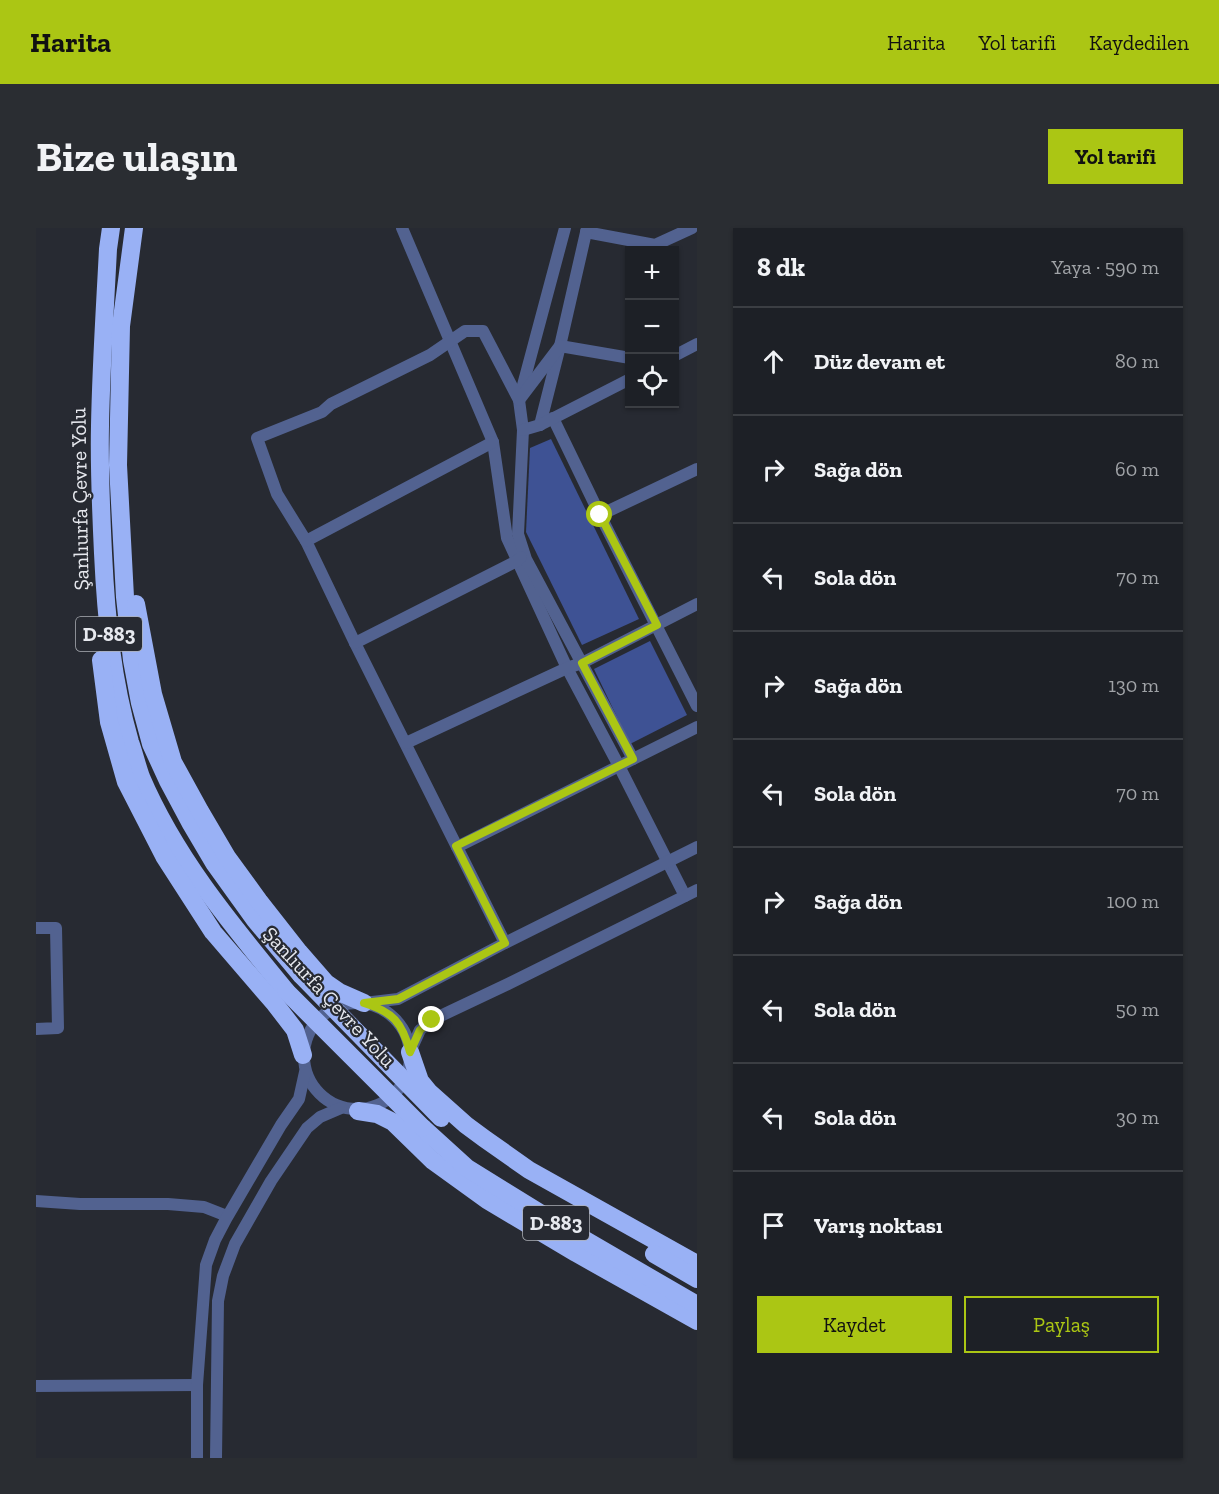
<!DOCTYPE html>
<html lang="tr">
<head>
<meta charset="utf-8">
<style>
  :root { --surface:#1d2026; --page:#2a2d32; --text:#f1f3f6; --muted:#a0a3a7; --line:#3b3e43; --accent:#abc614 }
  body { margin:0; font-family:"Zilla Slab",serif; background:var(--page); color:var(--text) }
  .controls { position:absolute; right:18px; top:18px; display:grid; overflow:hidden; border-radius:0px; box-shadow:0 2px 4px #0004 }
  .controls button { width:54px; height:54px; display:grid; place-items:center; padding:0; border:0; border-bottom:2px solid var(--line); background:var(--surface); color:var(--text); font:30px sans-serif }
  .stop { position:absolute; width:18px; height:18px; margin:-14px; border:4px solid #abc614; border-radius:50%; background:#fff }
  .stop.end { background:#abc614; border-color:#fff; box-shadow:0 2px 6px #0008 }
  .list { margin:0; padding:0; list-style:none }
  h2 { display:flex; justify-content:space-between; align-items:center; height:78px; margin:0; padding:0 24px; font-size:26px }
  h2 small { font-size:20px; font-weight:400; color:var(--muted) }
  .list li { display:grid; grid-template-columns:39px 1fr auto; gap:18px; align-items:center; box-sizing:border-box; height:108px; padding:0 24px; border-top:2px solid var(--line) }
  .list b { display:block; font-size:22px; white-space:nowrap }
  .list em { font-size:20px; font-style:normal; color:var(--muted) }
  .actions { display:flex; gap:12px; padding:18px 24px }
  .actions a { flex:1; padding:14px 0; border:2px solid var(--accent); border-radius:0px; text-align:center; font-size:21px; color:var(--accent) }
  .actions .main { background:var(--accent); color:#111 }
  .icon { flex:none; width:33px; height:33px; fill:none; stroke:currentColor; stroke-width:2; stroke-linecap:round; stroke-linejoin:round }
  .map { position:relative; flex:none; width:661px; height:1230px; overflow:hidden; border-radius:0px }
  header { display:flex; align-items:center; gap:36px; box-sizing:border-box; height:84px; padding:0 30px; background:var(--accent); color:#111 }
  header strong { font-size:28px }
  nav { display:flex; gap:33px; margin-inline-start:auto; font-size:21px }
  .intro { display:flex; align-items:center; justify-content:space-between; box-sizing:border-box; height:144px; padding:0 36px }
  h1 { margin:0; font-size:42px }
  .button { padding:15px 27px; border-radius:0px; background:var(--accent); color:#111; font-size:21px; font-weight:700 }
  main { display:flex; gap:36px; padding:0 36px }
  aside { flex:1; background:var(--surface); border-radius:0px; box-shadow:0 2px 4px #0004 }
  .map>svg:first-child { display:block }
  .forest { fill:#3e5294 }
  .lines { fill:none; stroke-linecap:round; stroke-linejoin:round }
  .minor { stroke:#526290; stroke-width:12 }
  .highway { stroke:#99b1f5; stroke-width:18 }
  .highway-bridge { stroke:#99b1f5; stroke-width:18 }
  .route { stroke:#abc614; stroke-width:8 }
  .labels { text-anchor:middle; stroke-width:4.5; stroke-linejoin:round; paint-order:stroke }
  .shield { fill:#272a32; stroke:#adb0b6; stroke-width:1.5 }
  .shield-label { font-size:20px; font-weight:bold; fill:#e7e9ef }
  .street-label { font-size:21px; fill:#e7e9ef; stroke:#272a32 }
</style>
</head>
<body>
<header>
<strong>Harita</strong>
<nav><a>Harita</a><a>Yol tarifi</a><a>Kaydedilen</a></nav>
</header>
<div class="intro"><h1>Bize ulaşın</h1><a class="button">Yol tarifi</a></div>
<main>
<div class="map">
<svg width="661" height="1230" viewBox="0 0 661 1230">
  <rect width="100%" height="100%" fill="#272a32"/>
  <g class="forest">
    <path d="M515 211 603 391 546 417 490 304 494 220Z"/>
    <path d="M614 413 651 487 594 516 558 441Z"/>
  </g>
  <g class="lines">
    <g class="minor">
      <path d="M366 0 457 214 471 310 531 440 583 538 649 668"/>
      <path d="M529 0 483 172 487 202 482 306 490 331 597 531"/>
      <path d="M550 4 619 17 656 0"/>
      <path d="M638 128 661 116"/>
      <path d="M517 190 564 287 661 478"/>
      <path d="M504 197 524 118 551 0"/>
      <path d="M487 202 504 197 594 151"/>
      <path d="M457 214 270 313 319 415 469 715"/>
      <path d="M564 287 661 241"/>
      <path d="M270 313 241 266 221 210 286 184 295 176 394 127 429 103H447L483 172 524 118 594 130"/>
      <path d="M319 415 481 333 485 329"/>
      <path d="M370 515 531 440 546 435 661 376"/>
      <path d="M421 619 661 499"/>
      <path d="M0 700H20L22 800 0 801"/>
      <circle cx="321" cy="828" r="53"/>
      <path d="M328 775 362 771 469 715 661 619"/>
      <path d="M374 824 384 802 396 792 472 756 661 662"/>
      <path d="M0 973 44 976H132L168 979 191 988"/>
      <path d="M0 1158 161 1157"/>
      <path d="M161 1230V1157L170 1037 179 1012 190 991 245 897 263 871 269 844"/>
      <path d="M180 1230 182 1073 187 1048 199 1016 235 953 271 900 284 889 305 880"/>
    </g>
    <g class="highway">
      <path d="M75 0 72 21C69 80 65 139 64 198 63 240 65 283 67 325 70 389 76 452 94 514 98 525 101 538 105 549 139 629 195 696 250 763"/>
      <path d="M98 0 85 98 82 237 89 369 96 432 104 475 115 516 132 553 155 596 178 635 219 692 265 747"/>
      <path d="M100 376 117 466 137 534 164 583 191 629 223 673 263 724 290 755 303 764 328 775"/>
      <path d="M65 432 73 494 90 554 128 628 177 704 239 776 259 802 267 827"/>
      <path d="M374 824 384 853 393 864 430 897 449 911 493 942 661 1036"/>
      <path d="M322 883 341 886 357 894 397 933 451 972 540 1025 661 1093"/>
      <path d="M387 900 431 940 520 995 661 1077"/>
      <path d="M618 1026 661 1051"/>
    </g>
    <g class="highway-bridge">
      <path d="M265 747 405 890"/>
      <path d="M250 763 387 900"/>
    </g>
  </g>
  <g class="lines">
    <path class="route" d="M396 792 384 802 374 824C366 794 357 784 328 775L362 771 469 715 420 618 597 531 546 435 621 397 564 287"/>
  </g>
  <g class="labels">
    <g class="shield">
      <rect x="40" y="389" width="66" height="34" rx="4.5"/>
      <rect x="487" y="978" width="66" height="34" rx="4.5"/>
    </g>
    <g class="shield-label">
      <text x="73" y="413">D-883</text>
      <text x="520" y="1002">D-883</text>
    </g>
    <g class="street-label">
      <text transform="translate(44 271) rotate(-91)" y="7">Şanlıurfa Çevre Yolu</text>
      <text transform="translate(293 769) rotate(47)" y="7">Şanlıurfa Çevre Yolu</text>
    </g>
  </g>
</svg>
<div class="controls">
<button>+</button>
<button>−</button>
<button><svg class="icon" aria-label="locate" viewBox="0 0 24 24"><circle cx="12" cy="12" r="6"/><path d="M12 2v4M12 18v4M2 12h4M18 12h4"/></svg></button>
</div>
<div class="stop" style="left:564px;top:287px"></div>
<div class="stop end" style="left:396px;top:792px"></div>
</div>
<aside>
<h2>8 dk<small>Yaya · 590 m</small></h2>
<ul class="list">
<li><svg class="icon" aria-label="ahead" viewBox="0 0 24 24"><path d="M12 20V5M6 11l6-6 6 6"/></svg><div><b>Düz devam et</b></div><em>80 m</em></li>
<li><svg class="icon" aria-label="right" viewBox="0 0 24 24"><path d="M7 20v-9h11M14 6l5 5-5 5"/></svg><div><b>Sağa dön</b></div><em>60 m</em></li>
<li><svg class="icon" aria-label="left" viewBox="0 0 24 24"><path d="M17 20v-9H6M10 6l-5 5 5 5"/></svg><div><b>Sola dön</b></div><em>70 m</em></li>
<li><svg class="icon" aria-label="right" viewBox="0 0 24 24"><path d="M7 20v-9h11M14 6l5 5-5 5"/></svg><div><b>Sağa dön</b></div><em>130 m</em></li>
<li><svg class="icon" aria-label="left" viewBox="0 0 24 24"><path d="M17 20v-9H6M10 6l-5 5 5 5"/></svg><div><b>Sola dön</b></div><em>70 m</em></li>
<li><svg class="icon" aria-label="right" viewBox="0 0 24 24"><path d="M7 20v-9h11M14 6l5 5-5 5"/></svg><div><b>Sağa dön</b></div><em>100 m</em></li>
<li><svg class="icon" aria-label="left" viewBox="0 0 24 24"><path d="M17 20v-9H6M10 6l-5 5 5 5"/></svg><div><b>Sola dön</b></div><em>50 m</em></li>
<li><svg class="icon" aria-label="left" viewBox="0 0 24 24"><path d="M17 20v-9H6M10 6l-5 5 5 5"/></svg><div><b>Sola dön</b></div><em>30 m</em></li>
<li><svg class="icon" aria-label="arrive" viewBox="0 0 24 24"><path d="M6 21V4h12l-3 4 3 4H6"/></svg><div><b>Varış noktası</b></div></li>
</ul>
<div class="actions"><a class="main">Kaydet</a><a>Paylaş</a></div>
</aside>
</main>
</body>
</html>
